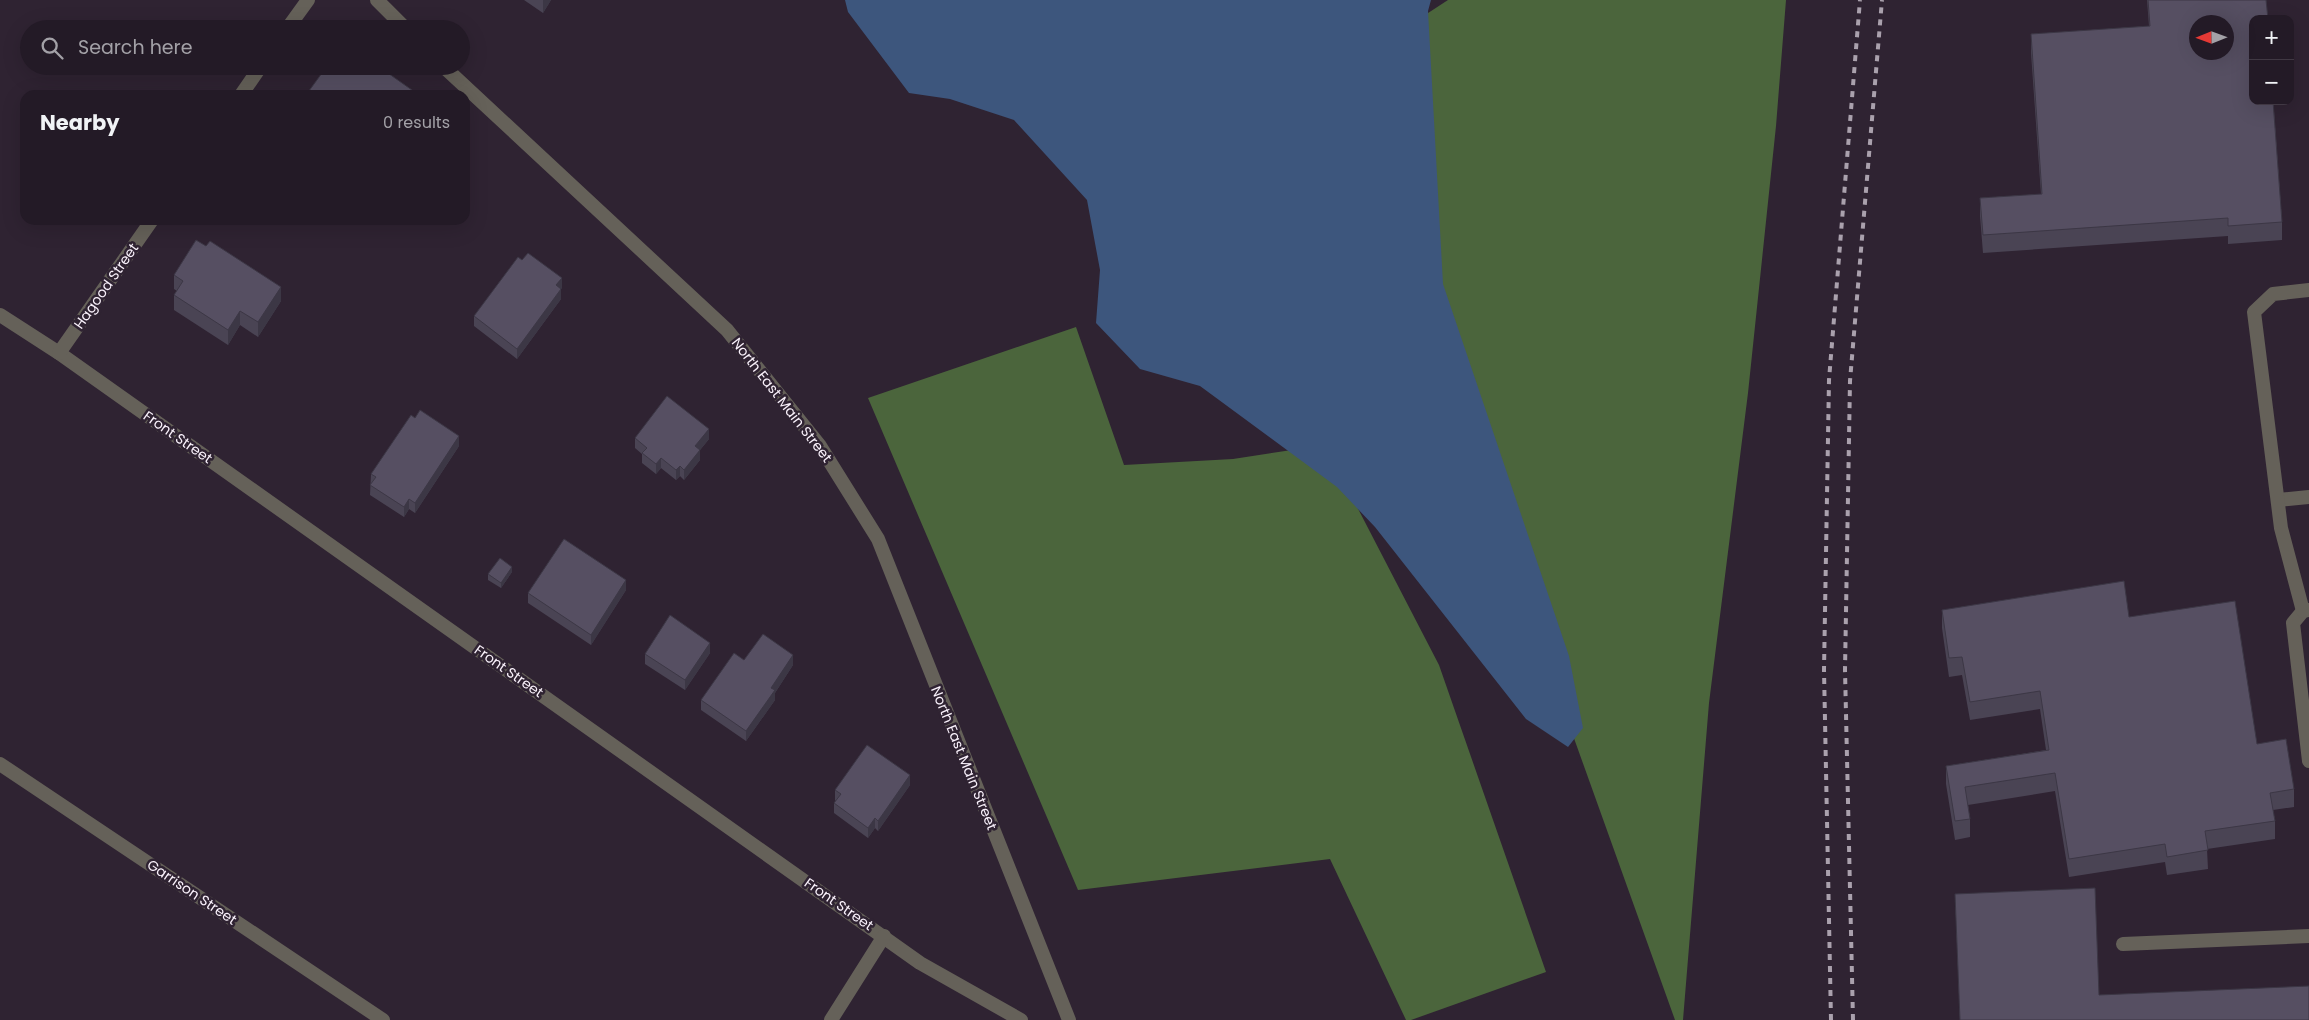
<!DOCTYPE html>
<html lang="en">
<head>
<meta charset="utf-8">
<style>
  :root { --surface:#231a26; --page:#2b232e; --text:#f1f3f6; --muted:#a3a1a7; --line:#403843 }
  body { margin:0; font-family:Poppins,sans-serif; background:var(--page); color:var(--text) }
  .controls { position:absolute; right:15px; top:15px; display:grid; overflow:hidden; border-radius:10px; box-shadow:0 5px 20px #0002 }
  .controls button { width:45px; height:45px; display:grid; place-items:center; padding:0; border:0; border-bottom:1px solid var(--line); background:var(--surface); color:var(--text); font:25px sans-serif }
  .compass { position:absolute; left:2189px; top:15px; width:45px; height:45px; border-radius:50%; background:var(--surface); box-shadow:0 5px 20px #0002; rotate:269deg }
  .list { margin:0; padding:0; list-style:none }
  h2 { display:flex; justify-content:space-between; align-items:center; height:65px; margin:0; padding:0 20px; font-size:21px }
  h2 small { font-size:16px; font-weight:400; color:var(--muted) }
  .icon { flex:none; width:28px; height:28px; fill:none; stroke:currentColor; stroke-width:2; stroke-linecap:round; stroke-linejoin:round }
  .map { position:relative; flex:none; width:2309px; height:1020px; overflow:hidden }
  .search { position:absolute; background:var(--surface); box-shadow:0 5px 20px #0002; left:20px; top:20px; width:450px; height:55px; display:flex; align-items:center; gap:12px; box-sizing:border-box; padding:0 18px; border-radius:28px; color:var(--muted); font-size:19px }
  .panel { position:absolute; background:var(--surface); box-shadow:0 5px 20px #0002; left:20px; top:90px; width:450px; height:135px; border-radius:15px }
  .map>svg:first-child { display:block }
  .forest { fill:#4b653c }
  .water { fill:#3d567d }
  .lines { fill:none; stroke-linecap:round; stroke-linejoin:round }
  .service { stroke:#656159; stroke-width:14 }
  .minor { stroke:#656159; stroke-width:14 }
  .tertiary { stroke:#656159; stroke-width:14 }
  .rail { stroke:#aaa1ad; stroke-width:4; stroke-dasharray:6 6; stroke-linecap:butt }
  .wall { fill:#4a4454 }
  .shaded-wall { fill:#3c3745 }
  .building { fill:#564f62; stroke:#3c3745; fill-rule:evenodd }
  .labels { text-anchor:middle; stroke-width:5; stroke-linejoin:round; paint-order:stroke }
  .street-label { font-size:14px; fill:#faf2fc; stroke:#2f2332 }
</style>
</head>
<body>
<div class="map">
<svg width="2309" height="1020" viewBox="0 0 2309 1020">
  <rect width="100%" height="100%" fill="#2f2332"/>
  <g class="forest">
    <path d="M1448 0H1786L1776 126 1748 393 1709 703 1683 1020H1675L1528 610 1379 45Z"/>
    <path d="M1076 327 1124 465 1233 459 1325 445 1439 665 1546 972 1411 1020H1406L1330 859 1078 890 868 398Z"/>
  </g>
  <path class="water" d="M845 0H1431L1428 11 1443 284 1569 656 1583 728 1568 747 1526 719 1375 527 1337 487 1200 386 1140 369 1096 323 1100 270 1087 200 1014 120 950 99 909 93 848 12Z"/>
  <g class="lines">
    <g class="service">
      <path d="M2278 500 2309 497"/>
      <path d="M2309 610 2303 611 2293 623 2309 761"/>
      <path d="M2303 611 2281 528 2254 312 2273 294 2309 290"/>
      <path d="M2123 944 2309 936"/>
    </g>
    <g class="minor">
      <path d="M287 29 308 0"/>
      <path d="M241 95 261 66"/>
      <path d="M0 315 59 353 920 963 1021 1020"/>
      <path d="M59 353 152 220"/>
      <path d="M0 764 383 1020"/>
      <path d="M831 1020 884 936"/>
    </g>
    <g class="tertiary">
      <path d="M377 0 406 29"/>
      <path d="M443 66 727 330 820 446 878 539 1069 1020"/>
    </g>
    <g class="rail">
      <path d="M1831 1020 1824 670 1829 380 1860 0"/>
      <path d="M1853 1020 1845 670 1850 381 1882 0"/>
    </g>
  </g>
  <g class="wall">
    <path d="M524 0H551L543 13Z"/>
    <path d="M2147 0H2266L2282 222V240L2228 244V236L1983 253 1980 216V198L2041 194 2031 53V34L2149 26Z"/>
    <path d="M174 275 281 301 258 337 240 325 228 345 174 310V295L177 291 174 289Z"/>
    <path d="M562 288 561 289V299L517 359 474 326V316Z"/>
    <path d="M635 438 709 439 700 450V460L684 480 680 476 676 480 661 468 656 474 642 463V454L635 448Z"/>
    <path d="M459 446 415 513 409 509 404 517 370 495 371 474Z"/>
    <path d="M512 572 501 588 488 580V574Z"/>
    <path d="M626 590 591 645 528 603V593Z"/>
    <path d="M1942 610 2129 617 2257 744 2294 789V807L2273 810 2275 821V839L2207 849 2208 869 2167 875 2165 862 2069 877 2055 791 1968 805 1970 819V837L1955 840 1946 784V766L2046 750 2040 709 1970 720 1962 675 1949 677 1942 628Z"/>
    <path d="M710 653 685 690 645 664V654Z"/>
    <path d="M744 660 793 665 775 693V700L746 741 701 710V700Z"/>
    <path d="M910 785 878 831 875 828 868 838 834 813V803L836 801 835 800V790Z"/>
    <path d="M1955 894 2099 995 2309 1020H1960Z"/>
  </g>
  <g class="shaded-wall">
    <path d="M543 0H551L543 13Z"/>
    <path d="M562 278V288L556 295V285Z"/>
    <path d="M281 287V301L258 337V322Z"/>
    <path d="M561 289V299L517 359V349Z"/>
    <path d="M240 311V325L228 345V330Z"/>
    <path d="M709 429V439L700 450V460L684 480V470L695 446Z"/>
    <path d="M459 436V446L415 513V503Z"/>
    <path d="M661 458V468L656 474V464Z"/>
    <path d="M680 466V476L676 480V470Z"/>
    <path d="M409 499V509L404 517V507Z"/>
    <path d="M512 567V572L501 588V583Z"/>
    <path d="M626 580V590L591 645V635Z"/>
    <path d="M710 643V653L685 690V680Z"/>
    <path d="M793 655V665L775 693V700L746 741V731L771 688Z"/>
    <path d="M910 775V785L878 831V821Z"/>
    <path d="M875 818V828L868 838V828Z"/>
  </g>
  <g class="building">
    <path d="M2148 0H2266L2268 19H2253V101H2273L2282 222 2228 226V218L1983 235 1980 198 2042 194 2031 34 2150 26ZM2196 22H2226V52H2196Z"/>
    <path d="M327 66H345L350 69 351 66H378L419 95H306Z"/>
    <path d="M196 240 206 246 210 241 281 287 258 322 240 311 228 330 174 295 183 281 174 275Z"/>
    <path d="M528 253 562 278 556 285 561 289 517 349 474 316 518 257 522 260Z"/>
    <path d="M667 396 709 429 695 446 700 450 684 470 680 466 676 470 661 458 656 464 642 453 647 448 635 438Z"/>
    <path d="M420 410 459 436 415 503 409 499 404 507 370 485 376 477 371 474 411 415 415 418Z"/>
    <path d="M564 539 626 580 591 635 528 593Z"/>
    <path d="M500 558 512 567 501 583 488 574Z"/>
    <path d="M2124 581 2129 617 2235 601 2257 744 2286 739 2294 789 2270 793 2275 821 2205 831 2208 850 2167 857 2165 844 2069 859 2055 773 1965 787 1970 819 1955 821 1946 766 2049 750 2040 691 1970 702 1962 657 1949 658 1942 610Z"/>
    <path d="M670 615 710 643 685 680 645 654Z"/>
    <path d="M763 634 793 655 771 688 775 690 746 731 701 700 734 653 744 660Z"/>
    <path d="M867 745 910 775 878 821 875 818 868 828 834 803 841 794 835 790Z"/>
    <path d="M2095 888 2099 995 2309 986V1020H1960L1955 894Z"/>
  </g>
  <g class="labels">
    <g class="street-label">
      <text transform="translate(106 286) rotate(-55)" y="5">Hagood Street</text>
      <text transform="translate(782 400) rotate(52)" y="5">North East Main Street</text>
      <text transform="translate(178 437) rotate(35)" y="5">Front Street</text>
      <text transform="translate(509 671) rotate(35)" y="5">Front Street</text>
      <text transform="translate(964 758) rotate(68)" y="5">North East Main Street</text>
      <text transform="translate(192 892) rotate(34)" y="5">Garrison Street</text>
      <text transform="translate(839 904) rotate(35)" y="5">Front Street</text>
    </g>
  </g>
</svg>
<div class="controls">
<button>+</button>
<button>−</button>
</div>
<svg class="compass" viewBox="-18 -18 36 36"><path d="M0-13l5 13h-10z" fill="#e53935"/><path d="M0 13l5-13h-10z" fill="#a3a1a7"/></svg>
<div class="search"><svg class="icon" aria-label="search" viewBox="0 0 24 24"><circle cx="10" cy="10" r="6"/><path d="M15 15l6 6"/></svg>Search here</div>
<section class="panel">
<h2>Nearby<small>0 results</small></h2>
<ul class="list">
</ul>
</section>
</div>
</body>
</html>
